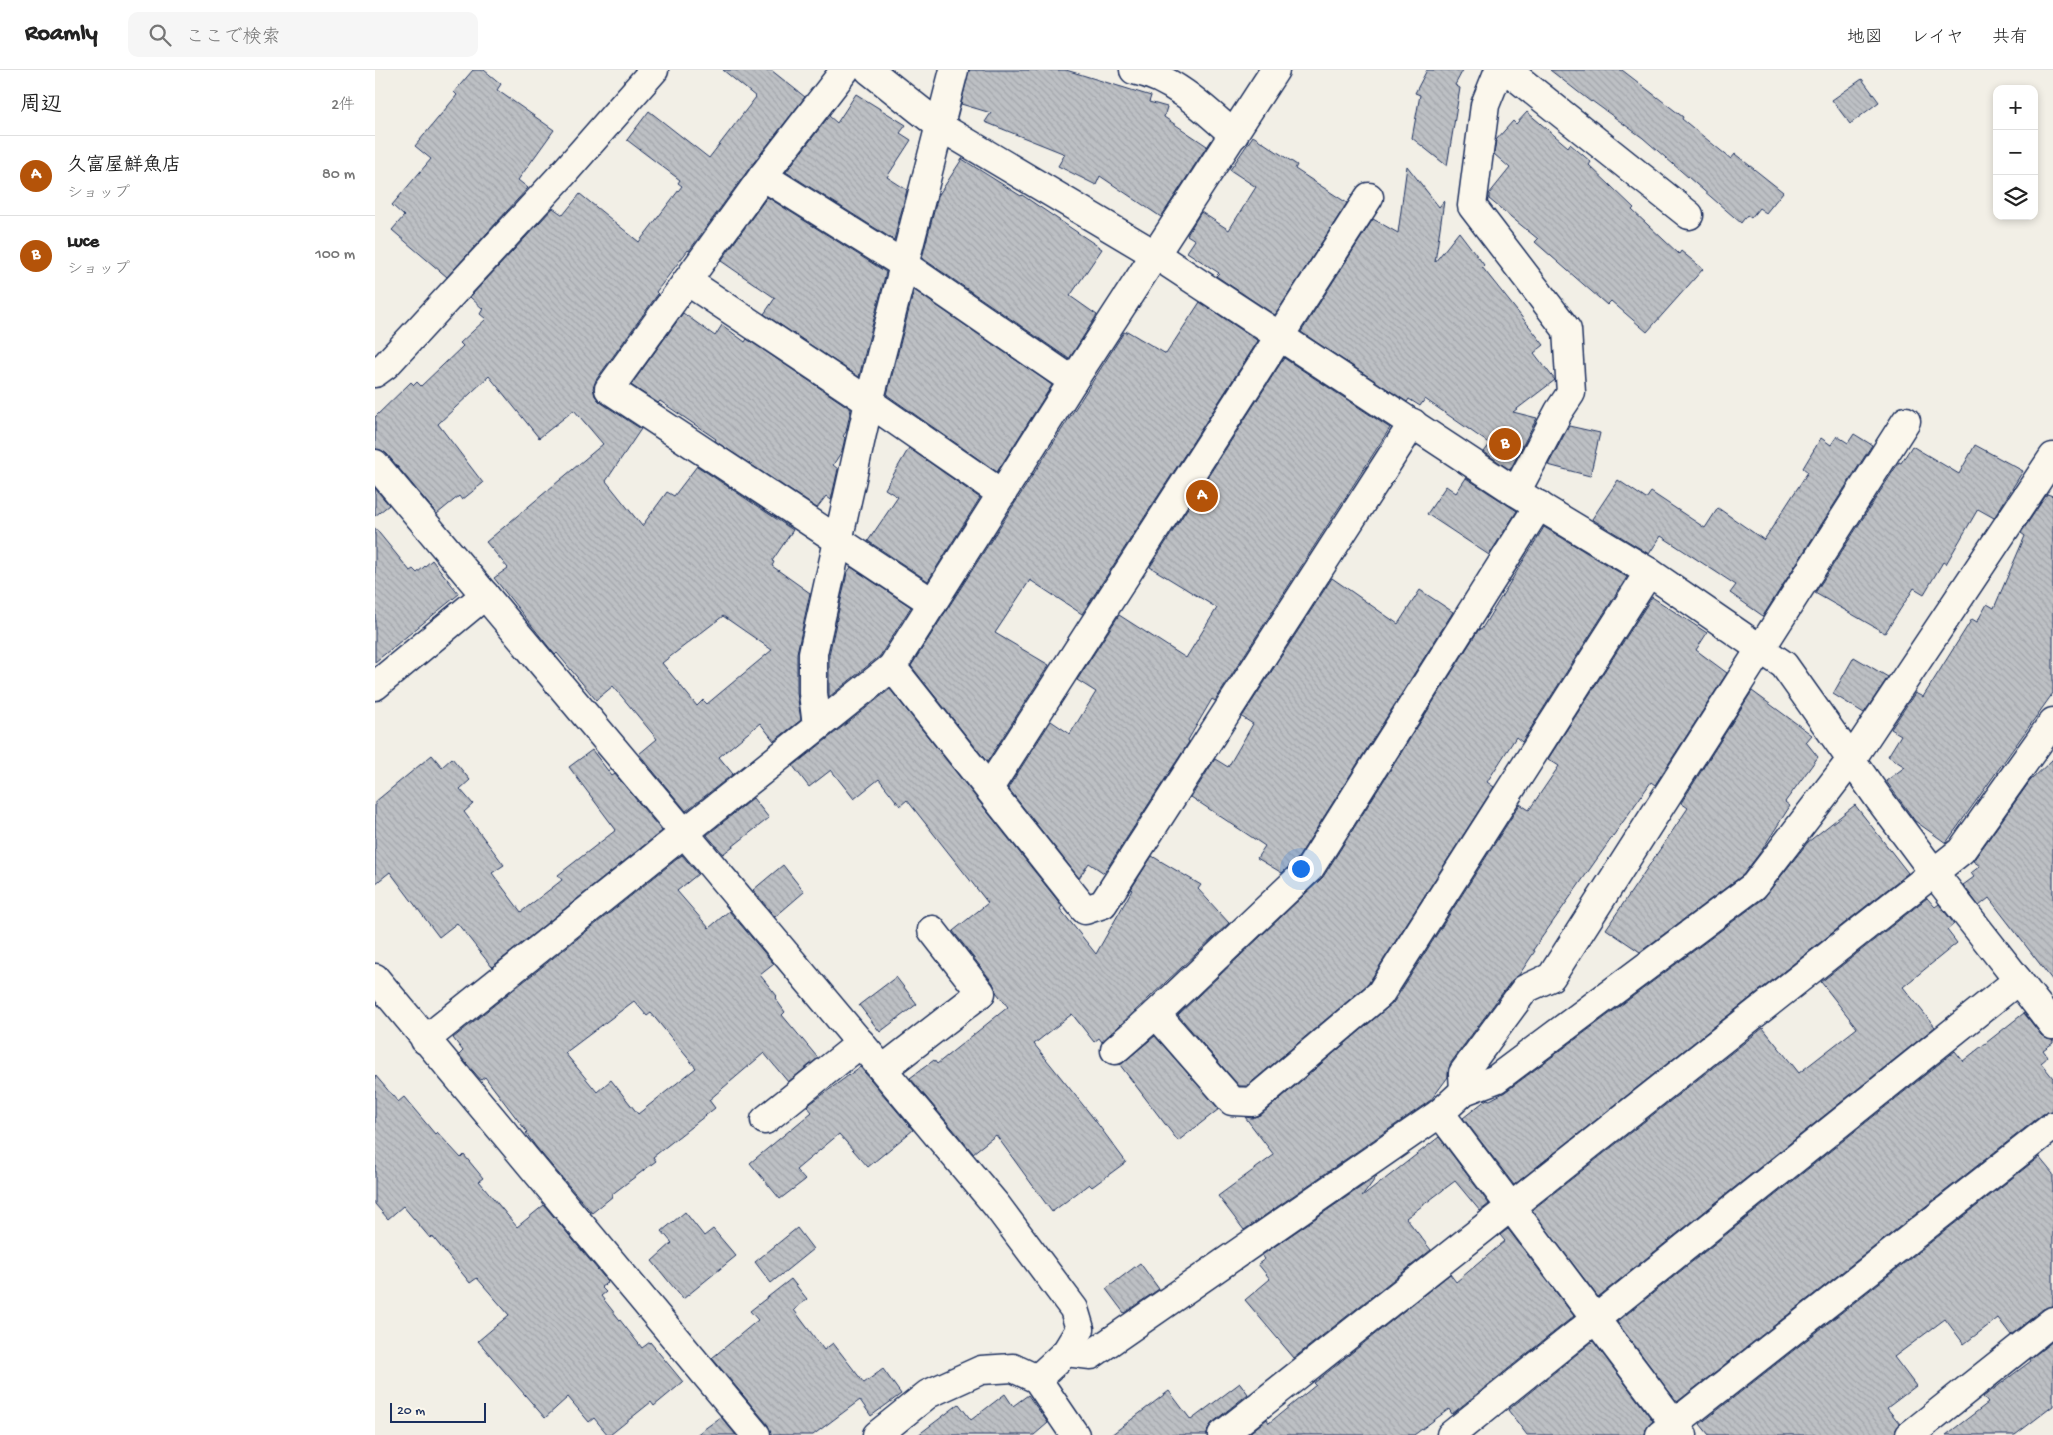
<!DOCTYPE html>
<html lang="ja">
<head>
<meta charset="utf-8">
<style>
  :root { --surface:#fff; --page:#f6f6f6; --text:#222; --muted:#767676; --line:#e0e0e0; --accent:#b45309 }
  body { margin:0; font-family:"Gochi Hand","Klee One",sans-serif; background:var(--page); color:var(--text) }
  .controls { position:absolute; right:15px; top:15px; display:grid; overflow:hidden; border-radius:10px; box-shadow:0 2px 8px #0003 }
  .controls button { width:45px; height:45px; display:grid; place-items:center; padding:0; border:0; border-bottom:1px solid var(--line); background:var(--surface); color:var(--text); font:25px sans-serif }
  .scale { position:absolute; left:15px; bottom:12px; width:96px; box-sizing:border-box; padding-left:5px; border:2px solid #1b2f5e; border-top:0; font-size:14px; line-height:18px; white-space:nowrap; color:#1b2f5e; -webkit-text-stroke:4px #fbf7ec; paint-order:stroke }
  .you { position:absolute; left:925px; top:798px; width:18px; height:18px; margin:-12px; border:4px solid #fff; border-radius:50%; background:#1a73e8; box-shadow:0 0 0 8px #1a73e833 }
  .badge { display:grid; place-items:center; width:32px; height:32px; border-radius:50%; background:var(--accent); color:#fff; font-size:16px; font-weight:700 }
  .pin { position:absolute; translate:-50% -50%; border:2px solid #fff; box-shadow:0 1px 5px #0006 }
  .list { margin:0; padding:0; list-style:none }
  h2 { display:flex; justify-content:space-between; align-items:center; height:65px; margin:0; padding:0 20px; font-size:21px }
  h2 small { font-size:16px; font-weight:400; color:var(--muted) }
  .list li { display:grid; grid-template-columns:32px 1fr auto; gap:15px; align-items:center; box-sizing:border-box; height:80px; padding:0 20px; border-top:1px solid var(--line) }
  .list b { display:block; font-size:19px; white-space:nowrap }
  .list p { margin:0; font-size:16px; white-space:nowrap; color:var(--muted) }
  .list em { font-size:16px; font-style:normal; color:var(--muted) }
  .icon { flex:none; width:28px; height:28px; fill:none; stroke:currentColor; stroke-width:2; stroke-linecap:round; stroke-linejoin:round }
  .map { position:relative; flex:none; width:1678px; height:1365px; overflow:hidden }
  header { display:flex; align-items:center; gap:30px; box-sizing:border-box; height:70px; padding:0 25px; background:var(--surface); border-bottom:1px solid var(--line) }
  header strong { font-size:24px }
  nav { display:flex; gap:28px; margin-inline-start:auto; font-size:18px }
  .search { width:350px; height:45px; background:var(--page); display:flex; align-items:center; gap:12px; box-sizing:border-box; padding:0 18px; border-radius:10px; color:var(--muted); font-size:19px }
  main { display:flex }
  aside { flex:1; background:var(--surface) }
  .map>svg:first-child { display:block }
  .building { fill:url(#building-back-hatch); stroke:#1b2f5e; fill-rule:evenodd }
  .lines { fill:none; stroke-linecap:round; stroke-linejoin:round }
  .minor-casing { stroke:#1b2f5e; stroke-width:31 }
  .minor { stroke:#fbf7ec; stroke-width:28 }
</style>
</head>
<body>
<header>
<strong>Roamly</strong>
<div class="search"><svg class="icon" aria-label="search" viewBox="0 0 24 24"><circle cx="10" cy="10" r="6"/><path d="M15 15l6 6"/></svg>ここで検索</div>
<nav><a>地図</a><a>レイヤ</a><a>共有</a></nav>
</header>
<main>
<aside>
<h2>周辺<small>2件</small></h2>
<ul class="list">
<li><span class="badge">A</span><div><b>久富屋鮮魚店</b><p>ショップ</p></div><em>80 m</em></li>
<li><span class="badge">B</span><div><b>Luce</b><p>ショップ</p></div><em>100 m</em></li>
</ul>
</aside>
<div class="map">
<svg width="1678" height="1365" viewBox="0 0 1678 1365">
  <defs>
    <pattern id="building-back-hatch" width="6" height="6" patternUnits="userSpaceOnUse" patternTransform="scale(1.25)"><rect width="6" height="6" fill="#bdc0c4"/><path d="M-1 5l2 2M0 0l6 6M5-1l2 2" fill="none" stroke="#a2a5ab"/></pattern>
  </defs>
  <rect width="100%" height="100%" fill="#f2efe6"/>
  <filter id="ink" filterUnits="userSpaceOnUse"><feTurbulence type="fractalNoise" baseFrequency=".02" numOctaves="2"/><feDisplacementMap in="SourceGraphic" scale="10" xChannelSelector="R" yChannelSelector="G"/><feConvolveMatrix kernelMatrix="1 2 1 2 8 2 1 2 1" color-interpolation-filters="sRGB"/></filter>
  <g filter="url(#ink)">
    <g class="building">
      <path d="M98 0H109L126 14 122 20 179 60 143 110 153 118 72 207 17 160 29 146 17 135 56 89 40 76 82 25 79 22Z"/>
      <path d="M348 0H396L430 27 376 96 314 181 313 180 281 222 283 224 221 310 218 318 220 326 225 332 266 359 231 411 267 456 292 422 299 426 322 396 418 460 397 491 399 492 397 496 435 523 422 583V623L426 650 399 671 385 653 344 687 358 704 311 741 264 684 282 669 238 616 221 630 182 583 180 585 119 508 133 498 111 472 228 374 199 340 164 368 114 306 63 354 108 413 87 430 84 426 62 444 12 384 6 380 0 379V347L36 312 39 315 42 312 46 316 88 276 85 273 111 249 105 244 108 239 95 227 178 138 188 145 205 124 264 172 307 116 303 113 305 110 252 70 274 41 334 88 381 27ZM348 546 397 580 332 634 328 630 322 636 287 593Z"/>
      <path d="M594 0H691L776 26 774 32 792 37 789 47 832 76 786 147 725 106 721 115 683 96 690 84 610 52 616 43 586 34Z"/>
      <path d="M1052 0H1088L1080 15 1085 18 1072 96 1037 68 1045 25 1040 23Z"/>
      <path d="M1175 0H1247L1308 47 1307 49 1356 89 1360 84 1408 122 1391 143 1384 138 1376 148 1372 145 1366 153 1268 68 1217 31 1216 32Z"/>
      <path d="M1487 9 1504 32 1475 54 1457 30Z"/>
      <path d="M481 24 531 55 525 63 536 70 512 107 532 120 519 170 411 102 454 46 462 53Z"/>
      <path d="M1152 42 1193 77 1195 74 1216 92 1214 95 1259 138 1257 140 1304 184 1306 181 1328 199 1272 262 1236 231 1232 235 1160 172 1163 169 1114 129V124L1135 98 1119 84 1121 70 1138 51 1141 54Z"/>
      <path d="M878 66 922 95 920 99 972 133 900 245 841 206 844 203 812 182 820 170 812 165 826 142 854 160 881 117 855 100Z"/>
      <path d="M587 89 646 126 647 125 727 179 695 226 722 245 694 289 547 188 563 126Z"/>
      <path d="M1032 96 1064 137 1069 131 1060 192 1084 162 1109 195 1107 197 1169 275 1159 283 1180 310 1138 342 1162 348 1135 400 1109 382 1115 374 1050 329 1045 336 1034 329 1032 332 926 262 998 149 1023 163Z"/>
      <path d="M392 127 511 202 484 307 389 244 400 228 346 191Z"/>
      <path d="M539 220 677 315 622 402 512 325Z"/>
      <path d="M825 232 883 271 707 544 655 510 620 563 674 595 612 692 536 596 749 262 751 263 752 261 791 284Z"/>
      <path d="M308 243 340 266 347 255 370 272 372 269 476 339 471 362 468 366 470 368 467 381 458 395 463 399 456 430 451 426 442 438 340 371 341 369 285 331 283 333 256 315Z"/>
      <path d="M909 288 1015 358 840 631 837 629 813 670 814 672 729 803 714 793 704 808 633 718 676 651 695 664 721 622 702 610 744 545 811 588 842 538 775 497Z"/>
      <path d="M1194 356 1225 363 1215 406 1173 395Z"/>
      <path d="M1479 364 1497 375 1388 546 1355 523 1361 515 1286 466 1274 484 1217 449 1243 410 1271 429 1276 422 1330 458 1343 438 1389 470 1433 402 1428 398 1446 368 1456 375 1462 366 1473 373Z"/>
      <path d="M1600 375 1648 401 1619 448 1603 439 1571 494 1568 492 1549 524 1539 518 1510 563 1440 523 1524 392 1526 393 1537 376 1584 404Z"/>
      <path d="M534 378 605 428 553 511 493 471 523 427 510 419Z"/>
      <path d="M1091 408 1142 441 1114 485 1052 444 1071 416 1081 423Z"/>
      <path d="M0 418 14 435 0 446Z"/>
      <path d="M1672 424 1678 426V623L1571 773 1540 751 1511 711 1530 697 1513 686 1526 665 1516 659 1540 623 1548 627 1597 549 1602 552 1612 534 1619 538 1650 466 1646 463Z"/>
      <path d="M1169 457 1252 507 1147 672 1141 667 1112 712 1119 717 993 914 872 1016H864L803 945 948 807 1104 559 1106 560Z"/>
      <path d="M0 458 35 501 38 499 42 503 57 490 84 524 0 592Z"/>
      <path d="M476 497 536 537 505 586 454 627V585L472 503Z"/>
      <path d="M957 508 1023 554 1045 520 1078 542 923 788 907 803 882 788 890 776 816 727 840 689 853 697 878 654 867 647Z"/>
      <path d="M1277 527 1332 563 1321 580 1352 603 1280 715 1276 712 1158 880 1160 881 1144 905 1137 910 1075 994 1073 1007 1056 1030 869 1160 843 1126 899 1085 870 1047 877 1048 887 1044 1018 933 1145 734 1154 740 1184 696 1173 689Z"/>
      <path d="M1479 587 1513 607 1489 643 1458 624Z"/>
      <path d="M515 619 687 836 685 839 721 884 757 820 756 819 777 786 826 815 823 819 854 853 727 972 724 968 719 972 697 944 659 974 716 1045 751 1092 717 1117 714 1114 677 1142 621 1065 598 1083 535 1008 559 990 562 994 633 937 621 922 618 913 578 861 613 833 532 730 525 736 504 709 479 729 456 700 434 717 418 696Z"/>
      <path d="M1377 621 1437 665 1431 672 1443 687 1410 732 1415 736 1387 780 1368 805 1265 882 1231 859 1313 738 1306 733Z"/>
      <path d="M217 680 237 706 240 704 287 761 117 897 82 853 64 867 15 802 0 814V732L57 685 67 697 77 688 95 710 85 719 98 734 89 742 129 795 117 803 146 842 187 810 183 805 241 760 194 697Z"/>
      <path d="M1678 689V911L1614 828 1604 836 1588 815 1599 807 1596 803 1605 796 1598 791 1655 711Z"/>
      <path d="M378 728 394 748 348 784 332 765Z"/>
      <path d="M1480 735 1533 803 1139 1115 1088 1048 1112 1029 1115 1030 1130 1022 1388 829 1433 772Z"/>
      <path d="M307 785 323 804 302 821 334 858 354 841 399 894 385 905 402 926 400 928 410 942 407 945 443 988 413 1012 389 983 334 1030 340 1038 278 1087 281 1091 236 1125 238 1126 217 1143 161 1077 151 1063 152 1062 110 1007 106 1010 84 985 88 981 78 968ZM259 931 272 946 276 943 321 998 263 1044 236 1010 222 1022 190 983Z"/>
      <path d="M408 795 429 822 400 847 378 820Z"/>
      <path d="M1552 828 1560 837 1564 834 1579 854 1572 860 1582 873 1528 917 1560 957 1223 1227 1157 1140 1388 958 1424 1003 1482 958 1446 912Z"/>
      <path d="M521 907 542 934 505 962 484 935Z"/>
      <path d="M1649 943 1666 965 1672 969 1678 970V973L1668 980 1673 987 1666 993 1678 1008V1041L1668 1044 1302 1332 1242 1252 1580 981 1588 991Z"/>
      <path d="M780 966 844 1039 803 1071 745 995Z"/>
      <path d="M485 997 538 1060 493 1097 464 1064 421 1100 430 1110 405 1129 375 1093 437 1042 432 1036Z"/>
      <path d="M0 1005 23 1032 29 1027 60 1064 62 1062 86 1088 89 1085 108 1108 104 1111 142 1157 169 1135 233 1212 226 1217 231 1222 226 1226 267 1278 275 1272 308 1312 279 1336 276 1332 235 1365H233L219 1348 214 1352 193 1327 170 1348 103 1271 134 1245 102 1208 95 1213 57 1166 55 1168 28 1136 13 1149 0 1134Z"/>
      <path d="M1064 1067 1114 1134 1105 1141 1080 1111 1031 1148 1056 1180 919 1288 870 1230 895 1209 883 1194 890 1189 887 1185 1002 1106 987 1127Z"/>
      <path d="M1664 1087 1678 1104V1236L1668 1239 1636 1265 1623 1248 1589 1274 1570 1249 1519 1287 1541 1316 1512 1338 1525 1354 1521 1359 1520 1365H1334L1325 1354Z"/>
      <path d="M310 1142 329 1166 338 1159 361 1186 308 1229 277 1191 297 1173 287 1161Z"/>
      <path d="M422 1158 438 1179 396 1213 380 1192Z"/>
      <path d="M1133 1159 1199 1246 1077 1344 1074 1339 1039 1365H872L892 1349 894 1353 941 1315 939 1313 1075 1204 1081 1212 1130 1171 1125 1165Z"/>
      <path d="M765 1193 784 1219 749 1243 731 1219Z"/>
      <path d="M416 1209 432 1229 419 1240 449 1280 458 1273 489 1313 508 1299 526 1324 496 1346 485 1330 438 1365H396L393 1355 337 1288 383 1250 375 1241Z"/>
      <path d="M1218 1271 1278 1351 1271 1359 1270 1365H1152L1133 1340Z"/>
      <path d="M1678 1271V1336L1640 1365H1571L1613 1333 1608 1327 1656 1291 1655 1289Z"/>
      <path d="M865 1313 873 1324 837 1353 833 1359 832 1365H736L794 1321 816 1350Z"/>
      <path d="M630 1324 638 1336 653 1325 673 1353 659 1365H543L584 1334 596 1350Z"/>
      <path d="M346 1347 361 1365H321Z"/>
    </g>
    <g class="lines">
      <g class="minor-casing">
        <g id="minor">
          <path d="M470 0 388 106 234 319 558 533"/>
          <path d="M494 0 566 57 781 185 1141 422 1274 502 1409 595 1504 729 1559 803 1678 955"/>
          <path d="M759 0C798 8 830 39 859 65"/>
          <path d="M1124 0 1110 35 1097 136 1192 260 1196 323 1184 341 1141 422"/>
          <path d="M1132 0 1314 145"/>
          <path d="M388 106 528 194 698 311"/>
          <path d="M312 211 494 332 627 424"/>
          <path d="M0 303 11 295 187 105 279 0"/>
          <path d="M0 394 622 1136 699 1239 705 1259 691 1282 662 1309"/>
          <path d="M1164 435 935 798 781 944 857 1031 877 1032 1005 924 1274 502"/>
          <path d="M517 597 710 840 728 834 1038 353"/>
          <path d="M0 616 110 525"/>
          <path d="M442 656 438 623V583L494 332 579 0"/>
          <path d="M614 718 994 127"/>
          <path d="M0 908 381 1365"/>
          <path d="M50 970 517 597 698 311 900 0"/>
          <path d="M740 980 781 944"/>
          <path d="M508 999 606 923 557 860"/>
          <path d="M1089 1021 1088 1003 1150 919 1176 907 1531 351"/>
          <path d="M1065 1043 1308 1365"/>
          <path d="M390 1050 486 973"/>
          <path d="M691 1282 716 1285 1065 1043 1089 1021 1121 1009 1379 816 1476 690 1678 387"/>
          <path d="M502 1365 553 1324 606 1300 638 1298 662 1309 700 1365"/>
          <path d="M847 1365 1586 781 1678 652"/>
          <path d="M1076 1365 1643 910"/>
          <path d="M1285 1365 1678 1056"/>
          <path d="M1535 1365 1678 1251"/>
        </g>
      </g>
      <use href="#minor" class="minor"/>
    </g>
  </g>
</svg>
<div class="controls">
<button>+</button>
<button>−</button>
<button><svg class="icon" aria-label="layers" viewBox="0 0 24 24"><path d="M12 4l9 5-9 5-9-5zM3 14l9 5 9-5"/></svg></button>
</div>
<div class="scale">20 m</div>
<div class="you"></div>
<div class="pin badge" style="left:827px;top:426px">A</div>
<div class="pin badge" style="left:1130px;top:374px">B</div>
</div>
</main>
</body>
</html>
